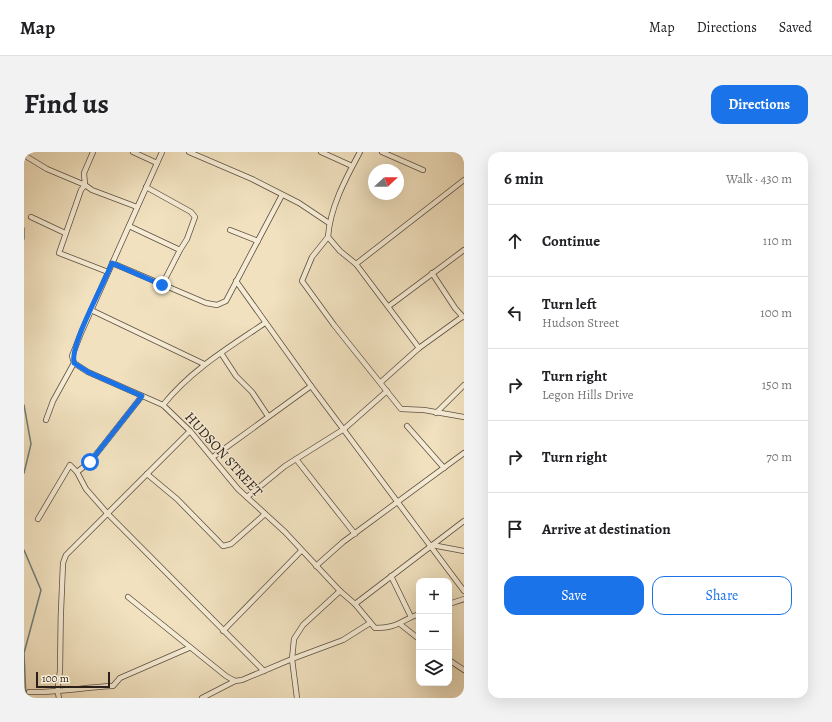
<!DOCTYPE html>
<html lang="en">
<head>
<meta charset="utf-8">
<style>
  :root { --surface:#fff; --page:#f2f2f2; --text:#202124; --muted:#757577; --line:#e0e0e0; --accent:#1a73e8 }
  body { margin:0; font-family:Alegreya,serif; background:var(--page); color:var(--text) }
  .controls { position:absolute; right:12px; bottom:12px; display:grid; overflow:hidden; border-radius:8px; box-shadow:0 4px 16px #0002 }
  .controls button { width:36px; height:36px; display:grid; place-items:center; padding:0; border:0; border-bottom:1px solid var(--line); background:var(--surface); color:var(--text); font:20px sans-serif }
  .compass { position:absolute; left:344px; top:12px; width:36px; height:36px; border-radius:50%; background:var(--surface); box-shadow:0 4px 16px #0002; rotate:68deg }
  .scale { position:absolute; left:12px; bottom:10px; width:74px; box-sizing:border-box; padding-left:4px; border:2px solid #2a2019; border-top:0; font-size:11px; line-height:14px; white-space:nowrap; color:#2a2019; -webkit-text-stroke:3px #f6ecd5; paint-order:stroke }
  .stop { position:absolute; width:12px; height:12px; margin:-9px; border:3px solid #1a73e8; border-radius:50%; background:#fff }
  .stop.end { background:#1a73e8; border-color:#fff; box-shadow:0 1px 4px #0008 }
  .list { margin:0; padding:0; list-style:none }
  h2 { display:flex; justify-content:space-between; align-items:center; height:52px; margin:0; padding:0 16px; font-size:17px }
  h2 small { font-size:13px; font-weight:400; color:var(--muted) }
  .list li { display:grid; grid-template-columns:26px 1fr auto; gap:12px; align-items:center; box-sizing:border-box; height:72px; padding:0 16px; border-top:1px solid var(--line) }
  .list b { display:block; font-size:15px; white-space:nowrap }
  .list p { margin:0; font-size:13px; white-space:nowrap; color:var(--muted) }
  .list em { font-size:13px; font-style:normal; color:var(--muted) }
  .actions { display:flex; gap:8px; padding:12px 16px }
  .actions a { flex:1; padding:9px 0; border:1px solid var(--accent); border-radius:12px; text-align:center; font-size:14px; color:var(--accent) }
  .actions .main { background:var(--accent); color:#fff }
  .icon { flex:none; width:22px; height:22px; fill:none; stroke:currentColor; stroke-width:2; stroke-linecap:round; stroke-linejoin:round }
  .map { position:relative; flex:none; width:440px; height:546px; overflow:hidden; border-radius:12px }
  header { display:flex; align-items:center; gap:24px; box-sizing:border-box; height:56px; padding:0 20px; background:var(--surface); border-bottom:1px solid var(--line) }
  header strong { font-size:19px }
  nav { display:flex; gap:22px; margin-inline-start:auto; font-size:14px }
  .intro { display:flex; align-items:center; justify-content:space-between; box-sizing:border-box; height:96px; padding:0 24px }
  h1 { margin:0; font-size:28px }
  .button { padding:10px 18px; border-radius:12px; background:var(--accent); color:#fff; font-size:14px; font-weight:700 }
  main { display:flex; gap:24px; padding:0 24px }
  aside { flex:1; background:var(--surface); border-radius:12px; box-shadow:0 4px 16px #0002 }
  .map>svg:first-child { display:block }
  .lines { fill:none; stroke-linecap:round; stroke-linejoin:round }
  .stream { stroke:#6f7e7a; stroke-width:1.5 }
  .street-casing { stroke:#5c5042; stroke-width:6 }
  .street { stroke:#f6ecd5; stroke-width:4.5 }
  .route { stroke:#1a73e8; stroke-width:5 }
  .labels { text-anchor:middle; stroke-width:3; stroke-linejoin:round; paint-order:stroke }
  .street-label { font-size:14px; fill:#2a2019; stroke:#f6ecd5 }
</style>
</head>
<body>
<header>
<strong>Map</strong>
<nav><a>Map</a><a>Directions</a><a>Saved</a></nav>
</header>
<div class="intro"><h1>Find us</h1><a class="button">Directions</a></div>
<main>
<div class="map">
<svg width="440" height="546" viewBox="0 0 440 546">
  <rect width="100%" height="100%" fill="#f1e1bf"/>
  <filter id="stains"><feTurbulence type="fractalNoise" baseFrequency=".005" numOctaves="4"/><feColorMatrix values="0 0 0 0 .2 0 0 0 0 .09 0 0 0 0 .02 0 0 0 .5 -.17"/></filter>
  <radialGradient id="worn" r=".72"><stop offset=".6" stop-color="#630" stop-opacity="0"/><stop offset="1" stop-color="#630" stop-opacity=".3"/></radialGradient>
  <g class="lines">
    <g class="stream">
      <path d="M0 76V87"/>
      <path d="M0 253 7 292 0 321"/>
      <path d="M0 398 17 438 0 501 2 546"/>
    </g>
    <g class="street-casing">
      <g id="street">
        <path d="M109 0 133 11"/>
        <path d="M165 0 228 27 275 51 305 71"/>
        <path d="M297 0 328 14"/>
        <path d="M336 0C322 26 306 55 304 85L316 99 332 112 395 196"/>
        <path d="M358 0 399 18"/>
        <path d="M0 3 23 17 61 33 60 21 69 0"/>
        <path d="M7 65 41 81"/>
        <path d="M105 74 156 98 163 87 171 65 167 60 122 35"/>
        <path d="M206 78 234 89"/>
        <path d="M304 85 288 105 278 129 310 173 377 257 400 258 440 265"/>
        <path d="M88 111 182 151 193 153 202 149 258 43"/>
        <path d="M332 112 440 28"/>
        <path d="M84 120 35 101 57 38 61 33 68 38 113 55"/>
        <path d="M408 121 431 156 439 165"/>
        <path d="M212 129 287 234 440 439"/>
        <path d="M138 133 156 98"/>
        <path d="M365 154 440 98"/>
        <path d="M67 158 180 212"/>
        <path d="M197 201 212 224 228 240 244 264"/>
        <path d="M50 211 64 220 139 253 166 279 214 337 261 380 316 439 331 452 351 476C374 476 376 469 395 462"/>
        <path d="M50 211 48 204 57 181 138 0"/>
        <path d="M357 230 395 196 438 165"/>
        <path d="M139 253C167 218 204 196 241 171"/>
        <path d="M412 261 440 233"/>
        <path d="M22 268 29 249 50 211"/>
        <path d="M383 274 420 316"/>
        <path d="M189 305 287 234"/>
        <path d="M272 307 331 382"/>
        <path d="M53 320 66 310 118 244"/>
        <path d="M123 322 153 347 199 394 207 392 241 362"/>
        <path d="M223 345 261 314 320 277 363 239"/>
        <path d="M14 367 46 313 53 320 62 337 83 361 240 519"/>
        <path d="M408 393 440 399"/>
        <path d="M292 414 319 390 440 301"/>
        <path d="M367 424 387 465"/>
        <path d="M104 445 202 524 211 529 218 528 268 507 270 487 279 473 316 439"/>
        <path d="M331 452 440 369"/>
        <path d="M425 452 440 447"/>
        <path d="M376 472 395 487"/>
        <path d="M199 479 277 399"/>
        <path d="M425 508 440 518"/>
        <path d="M5 540C34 541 61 535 89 534L96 526 165 496"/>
        <path d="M35 546C32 537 35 528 36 519 36 483 37 447 39 411L42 403 166 279"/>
        <path d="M178 546 211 529"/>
        <path d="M273 546 268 507 319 488 346 471"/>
      </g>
    </g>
    <use href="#street" class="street"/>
  </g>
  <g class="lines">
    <path class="route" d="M66 310 118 244 64 220 50 211C46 192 79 134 88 111L138 133"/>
  </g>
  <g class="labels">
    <g class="street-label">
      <text transform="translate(200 302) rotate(48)" y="5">HUDSON STREET</text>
    </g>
  </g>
  <rect width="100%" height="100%" filter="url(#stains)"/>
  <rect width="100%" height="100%" fill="url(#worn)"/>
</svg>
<div class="controls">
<button>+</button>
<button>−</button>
<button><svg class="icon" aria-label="layers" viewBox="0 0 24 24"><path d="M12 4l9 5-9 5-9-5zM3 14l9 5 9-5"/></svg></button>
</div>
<svg class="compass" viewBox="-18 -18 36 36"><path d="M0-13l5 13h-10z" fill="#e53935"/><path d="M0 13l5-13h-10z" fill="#757577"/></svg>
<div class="scale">100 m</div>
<div class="stop" style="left:66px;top:310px"></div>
<div class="stop end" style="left:138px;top:133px"></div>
</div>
<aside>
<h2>6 min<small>Walk · 430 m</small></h2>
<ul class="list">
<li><svg class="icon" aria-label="ahead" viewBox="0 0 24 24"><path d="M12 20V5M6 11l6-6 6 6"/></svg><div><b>Continue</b></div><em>110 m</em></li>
<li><svg class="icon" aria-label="left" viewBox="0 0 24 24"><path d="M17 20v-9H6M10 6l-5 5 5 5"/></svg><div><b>Turn left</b><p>Hudson Street</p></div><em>100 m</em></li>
<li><svg class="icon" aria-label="right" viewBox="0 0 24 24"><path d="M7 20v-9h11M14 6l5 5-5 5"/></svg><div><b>Turn right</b><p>Legon Hills Drive</p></div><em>150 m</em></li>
<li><svg class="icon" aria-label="right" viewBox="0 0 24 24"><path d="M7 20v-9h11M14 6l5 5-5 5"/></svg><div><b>Turn right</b></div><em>70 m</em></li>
<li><svg class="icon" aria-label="arrive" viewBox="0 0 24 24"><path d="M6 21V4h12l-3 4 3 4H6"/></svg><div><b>Arrive at destination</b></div></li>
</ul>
<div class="actions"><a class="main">Save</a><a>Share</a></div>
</aside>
</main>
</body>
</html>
